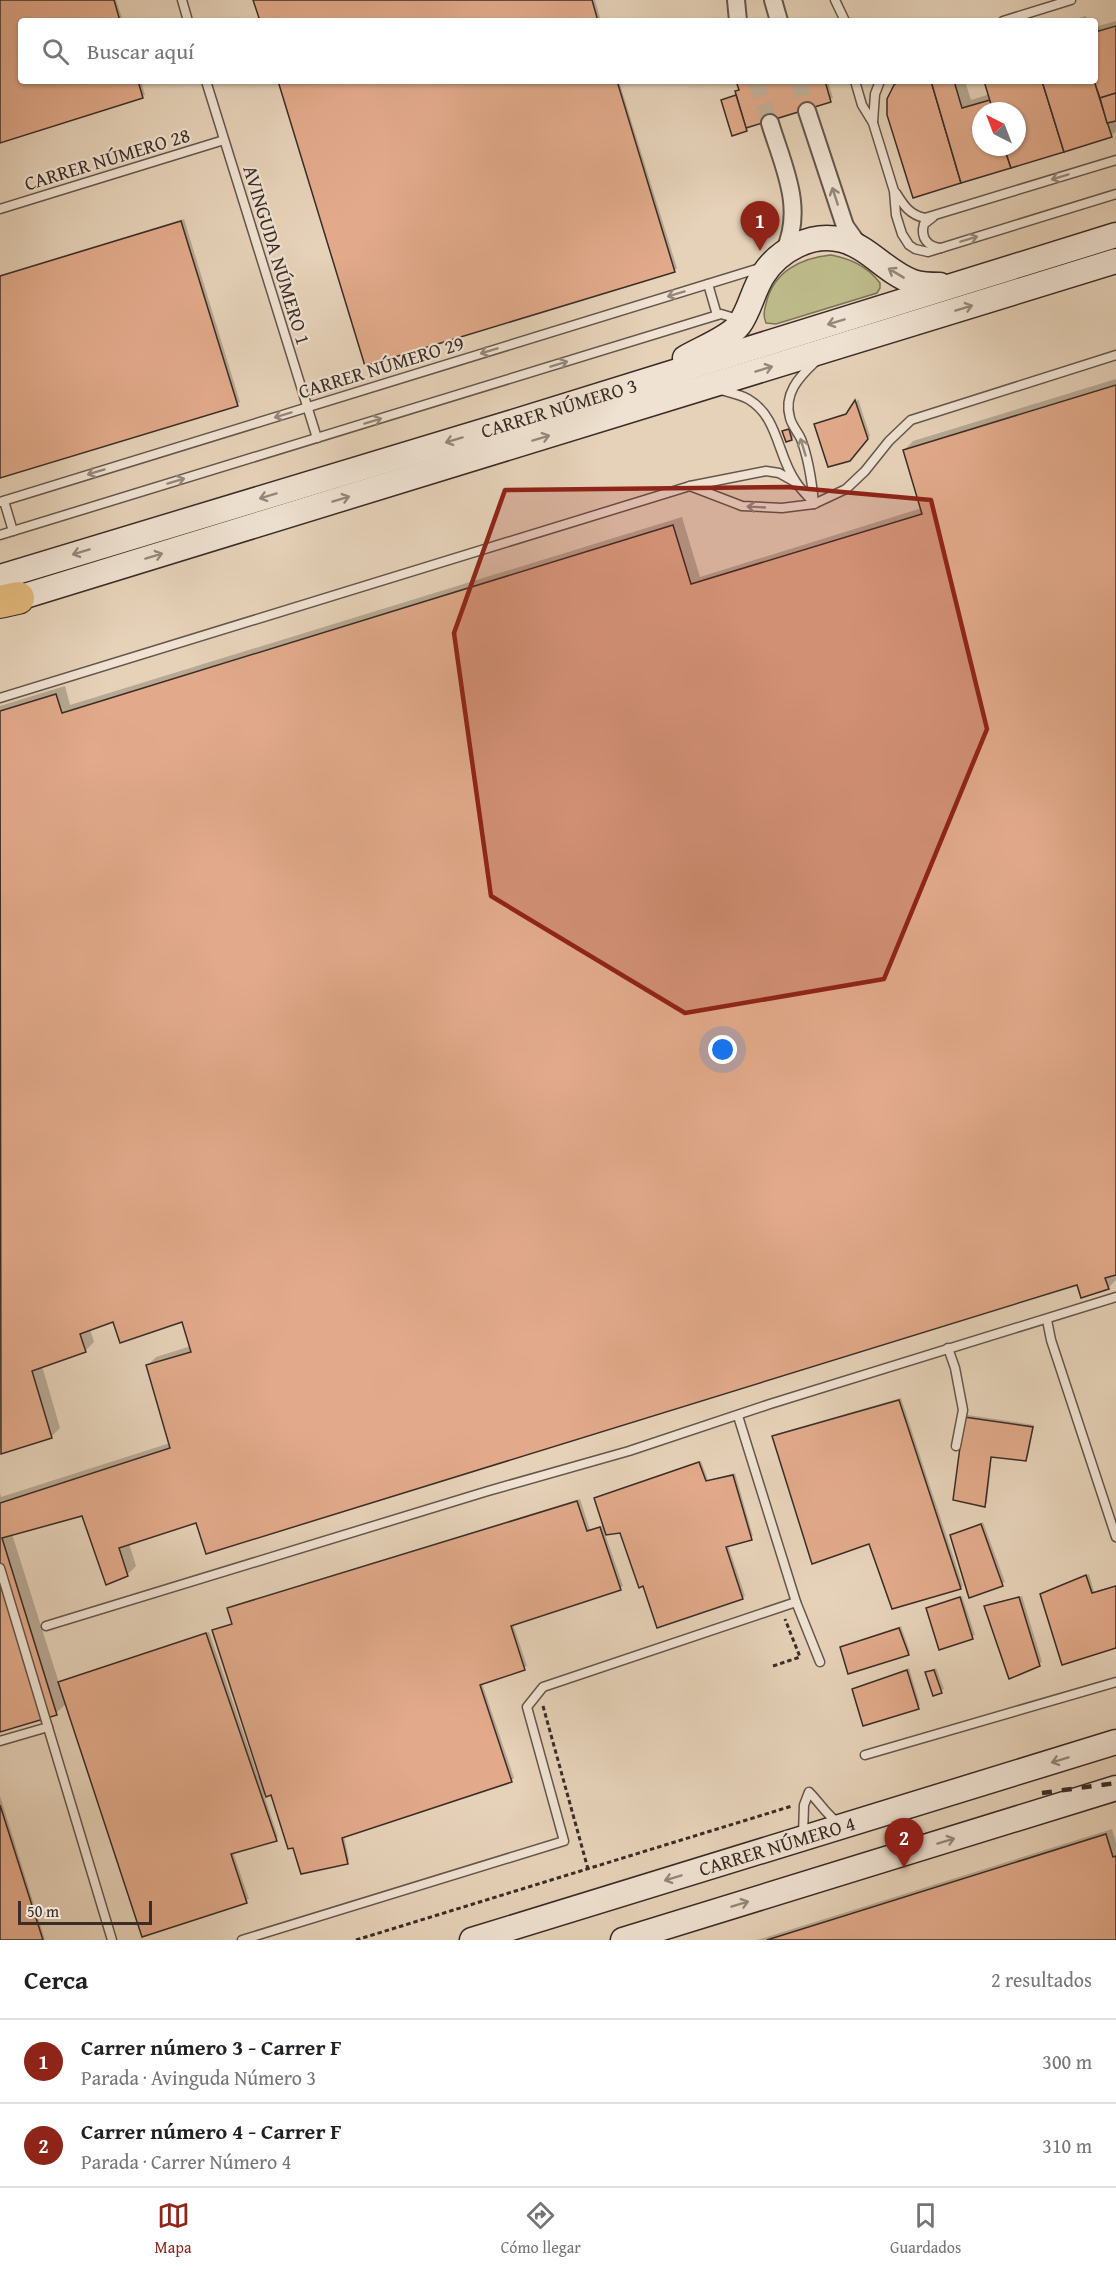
<!DOCTYPE html>
<html lang="es">
<head>
<meta charset="utf-8">
<style>
  :root { --surface:#fff; --page:#f2f2f2; --text:#202124; --muted:#757577; --line:#e0e0e0; --accent:#8f2418 }
  body { margin:0; font-family:"Gentium Book Plus",serif; background:var(--page); color:var(--text) }
  .compass { position:absolute; left:972px; top:102px; width:54px; height:54px; border-radius:50%; background:var(--surface); box-shadow:0 2px 4px #0004; rotate:318deg }
  .scale { position:absolute; left:18px; bottom:15px; width:134px; box-sizing:border-box; padding-left:6px; border:3px solid #3a2c27; border-top:0; font-size:16px; line-height:21px; white-space:nowrap; color:#3a2c27; -webkit-text-stroke:4px #efe2d2; paint-order:stroke }
  .you { position:absolute; left:723px; top:1050px; width:21px; height:21px; margin:-15px; border:4px solid #fff; border-radius:50%; background:#1a73e8; box-shadow:0 0 0 9px #1a73e833 }
  .badge { display:grid; place-items:center; width:39px; height:39px; border-radius:50%; background:var(--accent); color:#fff; font-size:20px; font-weight:700 }
  .pin { position:absolute; translate:-50% -50px; filter:drop-shadow(0 2px 3px #0008) }
  .pin::after { content:''; position:absolute; top:32px; width:21px; height:18px; background:inherit; clip-path:polygon(0 0,100% 0,50% 100%) }
  .list { margin:0; padding:0; list-style:none }
  h2 { display:flex; justify-content:space-between; align-items:center; height:78px; margin:0; padding:0 24px; font-size:26px }
  h2 small { font-size:20px; font-weight:400; color:var(--muted) }
  .list li { display:grid; grid-template-columns:39px 1fr auto; gap:18px; align-items:center; box-sizing:border-box; height:84px; padding:0 24px; border-top:2px solid var(--line) }
  .list b { display:block; font-size:22px; white-space:nowrap }
  .list p { margin:0; font-size:20px; white-space:nowrap; color:var(--muted) }
  .list em { font-size:20px; font-style:normal; color:var(--muted) }
  .icon { flex:none; width:33px; height:33px; fill:none; stroke:currentColor; stroke-width:2; stroke-linecap:round; stroke-linejoin:round }
  .map { position:relative; flex:none; width:1116px; height:1940px; overflow:hidden }
  .search { position:absolute; background:var(--surface); box-shadow:0 2px 4px #0004; left:18px; right:18px; top:18px; height:66px; display:flex; align-items:center; gap:15px; box-sizing:border-box; padding:0 21px; border-radius:6px; color:var(--muted); font-size:22px }
  .sheet { height:246px; background:var(--surface) }
  nav { display:flex; justify-content:space-around; align-items:center; box-sizing:border-box; height:84px; border-top:2px solid var(--line); background:var(--surface); font-size:16px; color:var(--muted) }
  nav a { display:grid; justify-items:center; gap:3px }
  nav .on { color:var(--accent) }
  .map>svg:first-child { display:block }
  .green { fill:#bdba8a; stroke:#7c7358; stroke-width:1.5 }
  .shadow { fill:#0003; fill-rule:evenodd }
  .building { fill:#e2aa8b; stroke:#3a2c27; stroke-width:1.5 }
  .lines { fill:none; stroke-linecap:round; stroke-linejoin:round }
  .street-tunnel { stroke:#c4b19c; stroke-width:16; stroke-dasharray:16 8; stroke-linecap:butt }
  .lane-casing { stroke:#65564c; stroke-width:11 }
  .street-casing { stroke:#65564c; stroke-width:20 }
  .secondary-casing { stroke:#3a2c27; stroke-width:27 }
  .highway-casing { stroke:#3a2c27; stroke-width:34 }
  .path { stroke:#3a2c27; stroke-width:3; stroke-dasharray:4.5 3; stroke-linecap:butt }
  .lane { stroke:#efe2d2; stroke-width:8 }
  .street { stroke:#efe2d2; stroke-width:16 }
  .secondary { stroke:#efe2d2; stroke-width:24 }
  .highway { stroke:#e3b97c; stroke-width:32 }
  .rail { stroke:#3a2c27; stroke-width:4.5; stroke-dasharray:10 10; stroke-linecap:butt }
  .oneway { stroke:#94877c }
  .marked { fill:#8f2418; fill-opacity:0.2; stroke:#8f2418; stroke-width:4.5; stroke-linejoin:round }
  .labels { text-anchor:middle; stroke-width:4.5; stroke-linejoin:round; paint-order:stroke }
  .street-label { font-size:20px; fill:#3a2c27; stroke:#efe2d2 }
</style>
</head>
<body>
<div class="map">
<svg width="1116" height="1940" viewBox="0 0 1116 1940">
  <rect width="100%" height="100%" fill="#e6d2b9"/>
  <filter id="stains"><feTurbulence type="fractalNoise" baseFrequency=".00333" numOctaves="4"/><feColorMatrix values="0 0 0 0 .2 0 0 0 0 .09 0 0 0 0 .02 0 0 0 .5 -.17"/></filter>
  <radialGradient id="worn" r=".72"><stop offset=".6" stop-color="#630" stop-opacity="0"/><stop offset="1" stop-color="#630" stop-opacity=".3"/></radialGradient>
  <path class="green" d="M831 255C851 259 867 266 880 283V288L877 293 776 324 766 323C763 316 764 311 766 304 773 272 800 258 831 255Z"/>
  <g class="shadow">
    <path d="M0 0H116L123 21H21V81H141L145 95 0 141Z"/>
    <path d="M255 0H595L601 21H261Z"/>
    <path d="M1086 16 1087 21H1068Z"/>
    <path d="M1116 21V131L1111 136 914 196 900 81H965L971 100 990 94 986 81H1095V27ZM981 111H1017V147H981Z"/>
    <path d="M279 81H619L677 268 674 271Z"/>
    <path d="M738 81H828L833 98 748 126 747 130 722 101 737 94V91L740 88Z"/>
    <path d="M184 219 240 402 237 404 0 476V275Z"/>
    <path d="M1116 379V1280L1108 1288 1078 1283 197 1521 129 1543 136 1566 127 1575 83 1514 12 1534 59 1683 63 1680 209 1632 258 1776 260 1775 214 1630 233 1623 229 1608 231 1606 580 1499 590 1530 604 1525 596 1499 598 1496 701 1461 708 1480 735 1473 753 1536 728 1545 745 1596 742 1598 644 1584 621 1532 605 1534 623 1586 620 1588 513 1624 527 1666 482 1683 514 1778 511 1781 344 1836 349 1860 347 1862 294 1846 272 1793 264 1795 278 1837 233 1852 249 1899 143 1935 67 1703 56 1713 0 1730V1493L1 1497 170 1443 147 1366 156 1357 191 1346 183 1320H114L90 1329 94 1342 85 1351 42 1366 60 1428 52 1436 2 1452 0 1445V706L65 686 70 705 682 517 700 577 922 508 904 450 913 441Z"/>
    <path d="M858 399 870 436 849 460 816 425 849 413Z"/>
    <path d="M791 428 794 437 791 439 784 432Z"/>
    <path d="M901 1398 963 1586 960 1588 870 1542 774 1437 776 1434Z"/>
    <path d="M968 1415 1034 1425 1028 1457 1026 1459 992 1456 987 1503 984 1505 966 1417Z"/>
    <path d="M983 1522 1005 1582 970 1596 952 1535Z"/>
    <path d="M1089 1574 1094 1592 1116 1585V1646L1041 1594Z"/>
    <path d="M962 1596 975 1635 940 1648 928 1609Z"/>
    <path d="M1022 1596 1042 1662 1009 1677 986 1606 988 1604Z"/>
    <path d="M901 1626 910 1652 908 1654 841 1647Z"/>
    <path d="M909 1668 920 1705 918 1708 854 1689Z"/>
    <path d="M936 1668 944 1689 934 1694 927 1672Z"/>
    <path d="M0 1796 45 1940H0Z"/>
    <path d="M1112 1829 1116 1843V1940H757Z"/>
  </g>
  <g class="building">
    <path d="M0 0H114L120 21H21V81H138L143 98 0 143Z"/>
    <path d="M253 0H592L598 21H260Z"/>
    <path d="M1116 26V93L1100 98 1094 81 1095 32Z"/>
    <path d="M278 81H617L675 272 365 366Z"/>
    <path d="M736 81H825L831 102 746 128 735 91 739 90Z"/>
    <path d="M899 81H931L961 183 913 198 887 115V99L894 85Z"/>
    <path d="M931 81H954L962 108 990 100 993 111H981V147H1004L1011 168 961 183Z"/>
    <path d="M984 81H1042L1064 152 1011 168 1004 147H1017V111H993Z"/>
    <path d="M1042 81H1094L1112 137 1064 152Z"/>
    <path d="M1116 93V121L1107 123 1100 98Z"/>
    <path d="M736 95 747 131 732 136 721 100Z"/>
    <path d="M181 221 238 406 0 478V276Z"/>
    <path d="M1116 385V1275L1105 1278 1109 1289 1081 1298 1077 1285 206 1554 196 1523 119 1548 128 1576 106 1585 82 1516 2 1538 57 1715 0 1732V1503L170 1448 146 1365 191 1352 182 1322 120 1343 113 1322 80 1334 86 1352 32 1371 52 1438 1 1454 0 711 56 694 62 713 673 525 691 584 922 514 903 450Z"/>
    <path d="M855 400 868 439 850 461 828 467 814 424 846 414Z"/>
    <path d="M789 429 792 440 786 442 782 431Z"/>
    <path d="M899 1400 961 1589 892 1609 869 1544 812 1564 772 1436Z"/>
    <path d="M964 1417 1033 1427 1026 1461 991 1457 985 1507 953 1500Z"/>
    <path d="M699 1462 706 1481 733 1475 752 1540 726 1547 743 1599 657 1628 643 1586 639 1588 620 1533 606 1535 594 1498Z"/>
    <path d="M577 1501 587 1531 600 1527 621 1590 511 1626 525 1670 480 1685 512 1782 342 1838 348 1864 301 1874 293 1848 288 1849 271 1795 266 1797 212 1630 232 1624 227 1608Z"/>
    <path d="M981 1524 1003 1586 969 1598 950 1535Z"/>
    <path d="M1086 1575 1092 1593 1116 1586V1648L1062 1665 1040 1594Z"/>
    <path d="M960 1597 973 1639 939 1650 926 1608Z"/>
    <path d="M1019 1597 1040 1666 1009 1679 984 1606Z"/>
    <path d="M899 1628 909 1655 848 1674 840 1647Z"/>
    <path d="M206 1633 277 1841 231 1854 247 1903 142 1937 58 1682Z"/>
    <path d="M907 1670 919 1709 863 1726 852 1689Z"/>
    <path d="M934 1670 942 1693 933 1696 925 1672Z"/>
    <path d="M0 1805 43 1940H0Z"/>
    <path d="M1106 1834 1113 1857 1116 1856V1940H767Z"/>
  </g>
  <g class="lines">
    <g class="street-tunnel">
      <path d="M756 81 770 123"/>
      <path d="M798 81 807 111"/>
    </g>
    <g class="lane-casing">
      <g id="lane">
        <path d="M182 0 188 21"/>
        <path d="M835 0 845 21"/>
        <path d="M1003 21 1071 0"/>
        <path d="M206 81 317 438"/>
        <path d="M855 81 862 105 873 123 894 191 896 215 902 234 909 245 915 249 928 252 1116 194"/>
        <path d="M873 122 875 94 880 81"/>
        <path d="M896 193C904 206 910 215 925 218L1116 160"/>
        <path d="M0 209 224 140"/>
        <path d="M933 217 924 224C920 238 928 247 941 248"/>
        <path d="M708 284 717 315"/>
        <path d="M717 389C727 392 739 394 748 399 779 417 777 456 796 482 801 490 808 496 814 503"/>
        <path d="M690 486 742 506 782 508 814 504 846 489 865 471 889 441 911 420 1116 355"/>
        <path d="M4 501 13 531"/>
        <path d="M0 502 763 267"/>
        <path d="M814 504C812 482 809 460 801 439 798 432 792 426 790 418 783 394 799 377 815 362"/>
        <path d="M0 535 721 314 731 317 734 325"/>
        <path d="M0 698 690 486 766 471 779 473 795 482"/>
        <path d="M1047 1320 1051 1340 1116 1537"/>
        <path d="M948 1348 955 1368 963 1410 956 1446"/>
        <path d="M738 1416 796 1602 820 1662"/>
        <path d="M0 1568 112 1940"/>
        <path d="M46 1626 488 1491 629 1451 770 1404 1116 1297"/>
        <path d="M0 1741 48 1727"/>
        <path d="M865 1755 1116 1682"/>
        <path d="M803 1835 804 1805 809 1792C820 1803 825 1813 838 1823"/>
        <path d="M242 1940 564 1841 527 1707 543 1687 796 1602"/>
      </g>
    </g>
    <g class="street-casing">
      <g id="street">
        <path d="M736 0 738 21"/>
        <path d="M773 0 779 21"/>
        <path d="M807 111 845 226 860 247"/>
        <path d="M770 123C783 166 805 208 784 252"/>
      </g>
    </g>
    <g class="secondary-casing">
      <g id="secondary">
        <path d="M685 358C700 349 729 338 739 325 750 310 753 290 763 275 779 250 812 232 842 240 869 247 887 273 913 282 922 285 931 285 940 285"/>
        <path d="M0 577 510 423 1116 235"/>
        <path d="M2 603 1116 261"/>
        <path d="M472 1940 1116 1742"/>
        <path d="M623 1940 1116 1788"/>
      </g>
    </g>
    <g class="highway-casing">
      <path id="highway" d="M0 602 18 598"/>
    </g>
    <g class="path">
      <path d="M773 1666 800 1657 785 1619"/>
      <path d="M543 1706 588 1869"/>
      <path d="M356 1940 792 1806"/>
    </g>
    <use href="#lane" class="lane"/>
    <use href="#street" class="street"/>
    <use href="#secondary" class="secondary"/>
    <use href="#highway" class="highway"/>
    <path class="rail" d="M1042 1793 1116 1783"/>
  </g>
  <defs><path id="oneway-shaft" d="M-6 0H5M1.5-3L5.5 0L1.5 3" fill="none" stroke-width="1.6" stroke-linecap="round" stroke-linejoin="round" transform="scale(1.5)"/></defs>
  <g class="oneway">
    <use href="#oneway-shaft" transform="translate(1060 177) rotate(163)"/>
    <use href="#oneway-shaft" transform="translate(835 196) rotate(-108)"/>
    <use href="#oneway-shaft" transform="translate(969 239) rotate(-17)"/>
    <use href="#oneway-shaft" transform="translate(896 273) rotate(-149)"/>
    <use href="#oneway-shaft" transform="translate(676 294) rotate(163)"/>
    <use href="#oneway-shaft" transform="translate(964 308) rotate(-17)"/>
    <use href="#oneway-shaft" transform="translate(836 322) rotate(163)"/>
    <use href="#oneway-shaft" transform="translate(489 351) rotate(163)"/>
    <use href="#oneway-shaft" transform="translate(559 364) rotate(-17)"/>
    <use href="#oneway-shaft" transform="translate(764 369) rotate(-17)"/>
    <use href="#oneway-shaft" transform="translate(283 415) rotate(163)"/>
    <use href="#oneway-shaft" transform="translate(373 421) rotate(-17)"/>
    <use href="#oneway-shaft" transform="translate(541 438) rotate(-17)"/>
    <use href="#oneway-shaft" transform="translate(454 440) rotate(163)"/>
    <use href="#oneway-shaft" transform="translate(803 447) rotate(-107)"/>
    <use href="#oneway-shaft" transform="translate(96 472) rotate(163)"/>
    <use href="#oneway-shaft" transform="translate(176 481) rotate(-17)"/>
    <use href="#oneway-shaft" transform="translate(268 496) rotate(163)"/>
    <use href="#oneway-shaft" transform="translate(341 499) rotate(-17)"/>
    <use href="#oneway-shaft" transform="translate(756 507) rotate(-177)"/>
    <use href="#oneway-shaft" transform="translate(81 552) rotate(163)"/>
    <use href="#oneway-shaft" transform="translate(154 556) rotate(-17)"/>
    <use href="#oneway-shaft" transform="translate(1060 1760) rotate(163)"/>
    <use href="#oneway-shaft" transform="translate(946 1841) rotate(-17)"/>
    <use href="#oneway-shaft" transform="translate(673 1878) rotate(163)"/>
    <use href="#oneway-shaft" transform="translate(740 1904) rotate(-17)"/>
  </g>
  <path class="marked" d="M787 487 931 500 987 729 884 979 685 1013 491 896 454 633 505 490Z"/>
  <g class="labels">
    <g class="street-label">
      <text transform="translate(107 159) rotate(-17)" y="7">CARRER NÚMERO 28</text>
      <text transform="translate(277 255) rotate(73)" y="7">AVINGUDA NÚMERO 1</text>
      <text transform="translate(381 367) rotate(-17)" y="7">CARRER NÚMERO 29</text>
      <text transform="translate(559 408) rotate(-17)" y="7">CARRER NÚMERO 3</text>
      <text transform="translate(777 1846) rotate(-17)" y="7">CARRER NÚMERO 4</text>
    </g>
  </g>
  <rect width="100%" height="100%" filter="url(#stains)"/>
  <rect width="100%" height="100%" fill="url(#worn)"/>
</svg>
<svg class="compass" viewBox="-18 -18 36 36"><path d="M0-13l5 13h-10z" fill="#e53935"/><path d="M0 13l5-13h-10z" fill="#757577"/></svg>
<div class="scale">50 m</div>
<div class="you"></div>
<div class="pin badge" style="left:760px;top:251px">1</div>
<div class="pin badge" style="left:904px;top:1868px">2</div>
<div class="search"><svg class="icon" aria-label="search" viewBox="0 0 24 24"><circle cx="10" cy="10" r="6"/><path d="M15 15l6 6"/></svg>Buscar aquí</div>
</div>
<section class="sheet">
<h2>Cerca<small>2 resultados</small></h2>
<ul class="list">
<li><span class="badge">1</span><div><b>Carrer número 3 - Carrer F</b><p>Parada · Avinguda Número 3</p></div><em>300 m</em></li>
<li><span class="badge">2</span><div><b>Carrer número 4 - Carrer F</b><p>Parada · Carrer Número 4</p></div><em>310 m</em></li>
</ul>
</section>
<nav>
<a class="on"><svg class="icon" aria-label="map" viewBox="0 0 24 24"><path d="M3 6l6-2 6 2 6-2v14l-6 2-6-2-6 2zM9 4v14M15 6v14"/></svg>Mapa</a>
<a><svg class="icon" aria-label="directions" viewBox="0 0 24 24"><path d="M12 3l9 9-9 9-9-9zM9 14v-3h6M13 9l2 2-2 2"/></svg>Cómo llegar</a>
<a><svg class="icon" aria-label="saved" viewBox="0 0 24 24"><path d="M7 4h10v16l-5-4-5 4z"/></svg>Guardados</a>
</nav>
</body>
</html>
